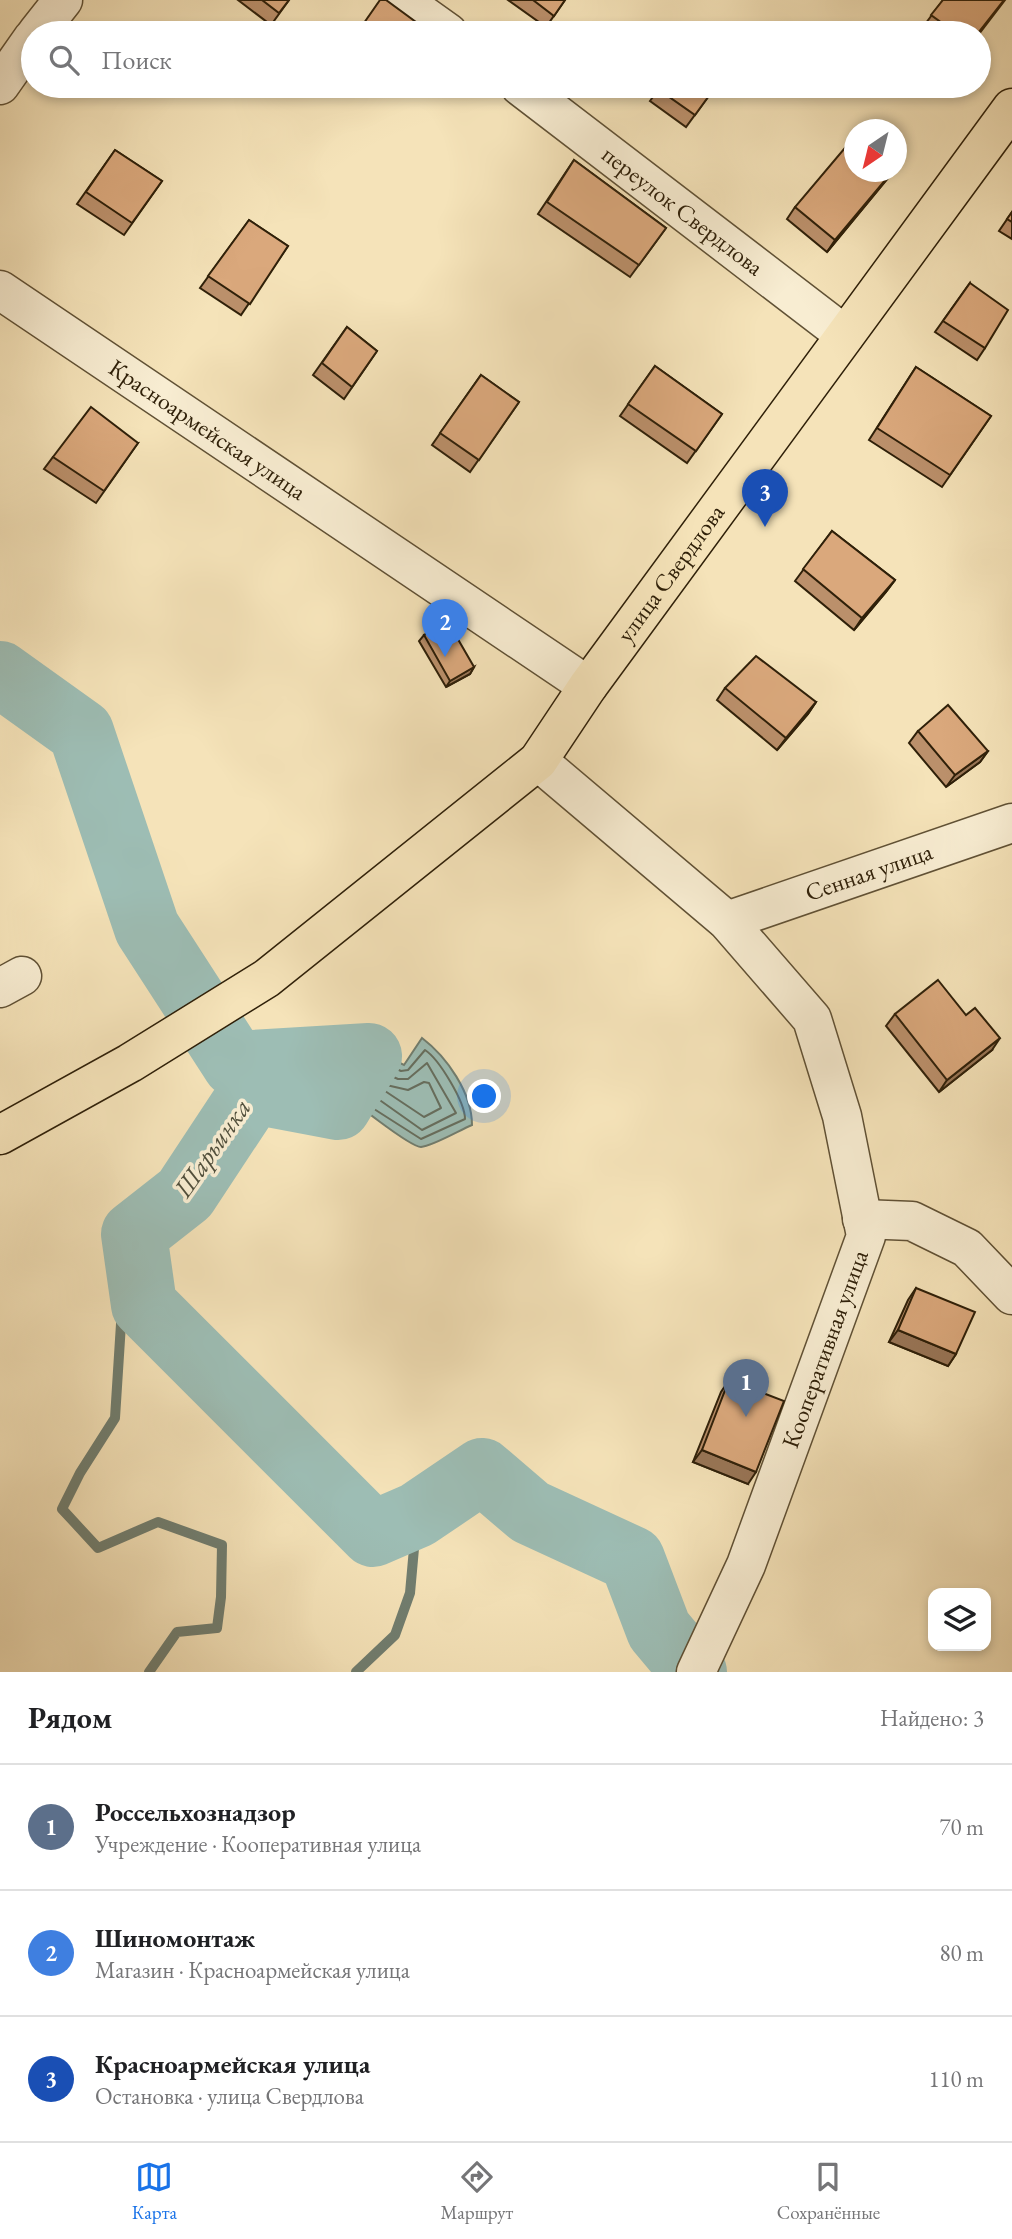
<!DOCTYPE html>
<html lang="ru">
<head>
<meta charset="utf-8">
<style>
  :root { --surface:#fff; --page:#f6f6f6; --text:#202124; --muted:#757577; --line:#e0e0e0; --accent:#1a73e8 }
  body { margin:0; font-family:"EB Garamond",serif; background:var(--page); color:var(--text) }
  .controls { position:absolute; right:21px; bottom:21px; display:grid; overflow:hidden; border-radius:14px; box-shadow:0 4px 10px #0003 }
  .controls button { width:63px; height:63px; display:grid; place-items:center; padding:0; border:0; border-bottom:2px solid var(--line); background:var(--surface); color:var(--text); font:35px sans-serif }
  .compass { position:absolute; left:844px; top:119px; width:63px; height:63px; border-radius:50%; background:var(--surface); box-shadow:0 4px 10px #0003; rotate:215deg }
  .you { position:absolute; left:485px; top:1097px; width:24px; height:24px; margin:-18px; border:5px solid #fff; border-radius:50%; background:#1a73e8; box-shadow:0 0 0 10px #1a73e833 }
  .badge { display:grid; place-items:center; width:46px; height:46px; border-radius:50%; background:var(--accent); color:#fff; font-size:23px; font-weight:700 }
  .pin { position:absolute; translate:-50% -58px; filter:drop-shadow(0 2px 4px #0008) }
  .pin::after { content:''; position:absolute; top:37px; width:24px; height:21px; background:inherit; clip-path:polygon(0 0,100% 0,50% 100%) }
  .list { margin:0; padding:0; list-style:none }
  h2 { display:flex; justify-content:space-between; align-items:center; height:91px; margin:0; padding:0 28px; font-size:30px }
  h2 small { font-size:23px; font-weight:400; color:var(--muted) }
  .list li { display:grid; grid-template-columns:46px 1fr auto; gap:21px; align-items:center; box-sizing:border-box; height:126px; padding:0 28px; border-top:2px solid var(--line) }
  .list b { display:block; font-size:26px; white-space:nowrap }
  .list p { margin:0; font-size:23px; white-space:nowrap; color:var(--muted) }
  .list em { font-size:23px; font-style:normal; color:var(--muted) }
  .icon { flex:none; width:38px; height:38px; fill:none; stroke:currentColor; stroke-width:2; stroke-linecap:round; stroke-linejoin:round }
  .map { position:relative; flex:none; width:1012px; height:1672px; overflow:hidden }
  .search { position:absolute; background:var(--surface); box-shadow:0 4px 10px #0003; left:21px; right:21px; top:21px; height:77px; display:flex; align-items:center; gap:18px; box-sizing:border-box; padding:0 24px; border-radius:38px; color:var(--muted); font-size:26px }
  .sheet { height:469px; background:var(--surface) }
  nav { display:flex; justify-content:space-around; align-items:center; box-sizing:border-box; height:98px; border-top:2px solid var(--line); background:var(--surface); font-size:19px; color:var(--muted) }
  nav a { display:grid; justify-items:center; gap:4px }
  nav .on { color:var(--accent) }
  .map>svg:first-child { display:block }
  .water { fill:#9dbdb4; stroke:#717e70; stroke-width:2 }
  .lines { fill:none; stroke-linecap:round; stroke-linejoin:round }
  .shore { stroke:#666e5e; stroke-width:2 }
  .stream { stroke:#717e70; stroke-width:10 }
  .river { stroke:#9dbdb4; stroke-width:66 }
  .minor-casing { stroke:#605135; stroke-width:41 }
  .major-casing { stroke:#2f2009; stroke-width:41 }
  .minor { stroke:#f8edd2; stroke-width:38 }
  .major { stroke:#f5e3b9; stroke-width:38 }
  .wall { fill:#bb906b; stroke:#2f2009; stroke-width:2 }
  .shaded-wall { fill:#997657; stroke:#2f2009; stroke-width:2 }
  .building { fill:#daa87c; stroke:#2f2009; stroke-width:2 }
  .labels { text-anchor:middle; stroke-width:7; stroke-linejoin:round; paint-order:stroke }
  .street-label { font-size:24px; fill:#2f2009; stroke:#f8edd2 }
  .water-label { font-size:26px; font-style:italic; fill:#504f3c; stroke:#f8edd2 }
</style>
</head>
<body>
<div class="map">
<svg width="1012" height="1672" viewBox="0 0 1012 1672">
  <rect width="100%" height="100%" fill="#f5e3b9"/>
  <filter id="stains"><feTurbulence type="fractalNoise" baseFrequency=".00286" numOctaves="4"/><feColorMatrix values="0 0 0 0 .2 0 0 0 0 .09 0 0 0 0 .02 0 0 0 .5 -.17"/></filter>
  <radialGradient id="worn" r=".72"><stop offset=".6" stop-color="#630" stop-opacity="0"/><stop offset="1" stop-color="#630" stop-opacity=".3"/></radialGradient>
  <path class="water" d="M422 1038C447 1057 472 1093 472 1125 460 1130 433 1146 421 1147 410 1147 348 1098 338 1088L348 1066 378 1052 404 1065Z"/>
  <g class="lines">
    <g class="shore">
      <path d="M425 1050C439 1059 465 1102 465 1119L421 1139 360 1100 347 1085 353 1071 377 1060 401 1071 408 1070Z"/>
      <path d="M427 1063 456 1113 422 1130 357 1084 360 1077 377 1070 398 1079H408Z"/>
      <path d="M424 1082 429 1083 441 1108 424 1117 379 1087 382 1084 408 1090Z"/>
    </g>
    <g class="stream">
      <path d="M134 1234 125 1261 115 1418 80 1473 62 1509 98 1548 158 1522 222 1545 221 1597 217 1628 177 1632 149 1672"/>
      <path d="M356 1672 395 1635 410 1593 417 1515"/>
    </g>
    <path class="river" d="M0 674 81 732 147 928 235 1064 369 1056 338 1107 253 1091 185 1194 134 1234 144 1305 373 1534 417 1515 482 1471 530 1512 632 1559 659 1630 694 1672"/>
    <g class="minor-casing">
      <g id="minor">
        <path d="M402 0 448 33"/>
        <path d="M37 33 63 0"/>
        <path d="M0 85 33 38"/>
        <path id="s1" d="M520 86 845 335"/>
        <path id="s2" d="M0 290 588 686"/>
        <path d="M538 761 727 921 812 1019 842 1116 866 1236 746 1565 696 1672"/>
        <path id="s3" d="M727 921 1012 823"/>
        <path d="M0 988 22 976"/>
        <path d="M862 1219 912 1221 967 1248 1012 1295"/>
      </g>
    </g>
    <g class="major-casing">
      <g id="major">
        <path id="s4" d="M0 1135 130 1063 267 978 538 761 588 686 1012 108"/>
      </g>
    </g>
    <use href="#minor" class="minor"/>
    <use href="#major" class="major"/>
  </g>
  <g class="wall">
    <path d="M238 0H289L271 25Z"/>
    <path d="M508 0H565L546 27Z"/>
    <path d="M943 0H1005L979 34 931 33 923 27Z"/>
    <path d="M661 86H716L686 127 650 101Z"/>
    <path d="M115 150 162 181 124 235 77 204Z"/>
    <path d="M574 160 666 228 630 277 538 214Z"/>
    <path d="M888 178 827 252 787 219 795 207Z"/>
    <path d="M1012 212V239L999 231Z"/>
    <path d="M249 220 288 246 241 315 200 288Z"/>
    <path d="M970 283 985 348 977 360 935 332Z"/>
    <path d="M347 327 377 351 344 399 313 375Z"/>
    <path d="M655 366 722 414 687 463 620 416Z"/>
    <path d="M916 367 991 416 942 487 869 440Z"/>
    <path d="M481 375 519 402 470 472 432 445Z"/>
    <path d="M138 443 96 503 44 469 53 457Z"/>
    <path d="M832 531 895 580 886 592 854 630 795 581Z"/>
    <path d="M424 635 474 667 470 674 446 687 419 641Z"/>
    <path d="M725 688 816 702 808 714 777 750 717 700Z"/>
    <path d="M918 731 988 751 980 762 946 787 909 743Z"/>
    <path d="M895 1014 992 1050 939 1092 886 1026Z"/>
    <path d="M916 1288 956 1354 948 1366 889 1342 908 1300Z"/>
    <path d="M729 1380 748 1484 693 1462 721 1392Z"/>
  </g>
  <g class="shaded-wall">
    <path d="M892 172 888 178 827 252 835 240Z"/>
    <path d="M895 580 886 592 854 630 862 618Z"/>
    <path d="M474 667 470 674 446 687 450 681Z"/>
    <path d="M816 702 808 714 777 750 786 738Z"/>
    <path d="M988 751 980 762 946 787 955 775Z"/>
    <path d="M1000 1038 992 1050 939 1092 947 1080Z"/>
    <path d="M898 1330 956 1354 948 1366 889 1342Z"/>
    <path d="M702 1450 756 1472 748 1484 693 1462Z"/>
  </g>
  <g class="building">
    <path d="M262 0H289L279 13Z"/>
    <path d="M380 0H386L420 25 414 33H357Z"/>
    <path d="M533 0H565L554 16Z"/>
    <path d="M943 0H1004L978 33H956L931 15Z"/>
    <path d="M661 86H716L695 115 658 89Z"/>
    <path d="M855 136V172H892L835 240 795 207Z"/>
    <path d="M115 150 162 181 132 223 86 192Z"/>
    <path d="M574 160 666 228 639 265 547 202Z"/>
    <path d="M1012 212V222L1007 219Z"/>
    <path d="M249 220 288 246 250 304 208 276Z"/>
    <path d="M970 283 1008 310 985 348 943 321Z"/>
    <path d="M347 327 377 351 352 387 322 363Z"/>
    <path d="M655 366 722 414 696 451 628 404Z"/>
    <path d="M916 367 991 416 950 475 877 428Z"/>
    <path d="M481 375 519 402 479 460 440 433Z"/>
    <path d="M91 407 138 443 104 491 53 457Z"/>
    <path d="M832 531 895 580 862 618 803 569Z"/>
    <path d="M448 622 474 667 450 681 424 635Z"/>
    <path d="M756 656 816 702 786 738 725 688Z"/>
    <path d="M948 705 988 751 955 775 918 731Z"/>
    <path d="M938 980 966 1015 975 1008 1000 1038 947 1080 895 1014Z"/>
    <path d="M916 1288 975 1312 956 1354 898 1330Z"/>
    <path d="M729 1380 784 1401 756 1472 702 1450Z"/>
  </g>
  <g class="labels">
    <g class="street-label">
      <text dy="8" stroke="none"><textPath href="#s1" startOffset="205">переулок Свердлова</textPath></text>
      <text dy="8" stroke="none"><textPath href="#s2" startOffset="250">Красноармейская улица</textPath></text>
      <text dy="8" stroke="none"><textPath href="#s4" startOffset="887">улица Свердлова</textPath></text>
      <text dy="8" stroke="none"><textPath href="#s3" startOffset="150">Сенная улица</textPath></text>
      <text transform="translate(825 1349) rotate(-70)" y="8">Кооперативная улица</text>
    </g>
    <g class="water-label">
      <text transform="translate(212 1148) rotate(-55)" y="9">Шарьинка</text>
    </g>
  </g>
  <rect width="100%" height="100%" filter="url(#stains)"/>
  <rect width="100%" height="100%" fill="url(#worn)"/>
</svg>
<div class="controls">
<button><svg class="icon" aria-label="layers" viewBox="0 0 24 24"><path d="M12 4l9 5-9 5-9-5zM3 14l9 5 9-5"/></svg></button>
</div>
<svg class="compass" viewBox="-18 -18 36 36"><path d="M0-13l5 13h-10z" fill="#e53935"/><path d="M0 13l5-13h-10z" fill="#757577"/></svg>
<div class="you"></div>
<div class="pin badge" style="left:746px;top:1417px;background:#5c6f8a">1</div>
<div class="pin badge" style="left:445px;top:657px;background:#3f7fe0">2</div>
<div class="pin badge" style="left:765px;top:527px;background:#1a4fb4">3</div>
<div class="search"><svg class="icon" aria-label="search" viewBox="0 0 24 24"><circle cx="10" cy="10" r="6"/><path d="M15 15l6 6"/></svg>Поиск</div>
</div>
<section class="sheet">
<h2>Рядом<small>Найдено: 3</small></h2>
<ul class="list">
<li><span class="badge" style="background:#5c6f8a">1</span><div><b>Россельхознадзор</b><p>Учреждение · Кооперативная улица</p></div><em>70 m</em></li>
<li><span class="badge" style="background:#3f7fe0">2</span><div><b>Шиномонтаж</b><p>Магазин · Красноармейская улица</p></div><em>80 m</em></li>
<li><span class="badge" style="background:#1a4fb4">3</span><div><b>Красноармейская улица</b><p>Остановка · улица Свердлова</p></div><em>110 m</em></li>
</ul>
</section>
<nav>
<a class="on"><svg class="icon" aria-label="map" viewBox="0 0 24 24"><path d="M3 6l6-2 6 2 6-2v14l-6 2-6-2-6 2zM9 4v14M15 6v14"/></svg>Карта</a>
<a><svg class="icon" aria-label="directions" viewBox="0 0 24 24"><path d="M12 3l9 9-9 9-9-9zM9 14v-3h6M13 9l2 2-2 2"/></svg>Маршрут</a>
<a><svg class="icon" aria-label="saved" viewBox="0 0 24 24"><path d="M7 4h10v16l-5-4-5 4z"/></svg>Сохранённые</a>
</nav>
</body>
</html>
